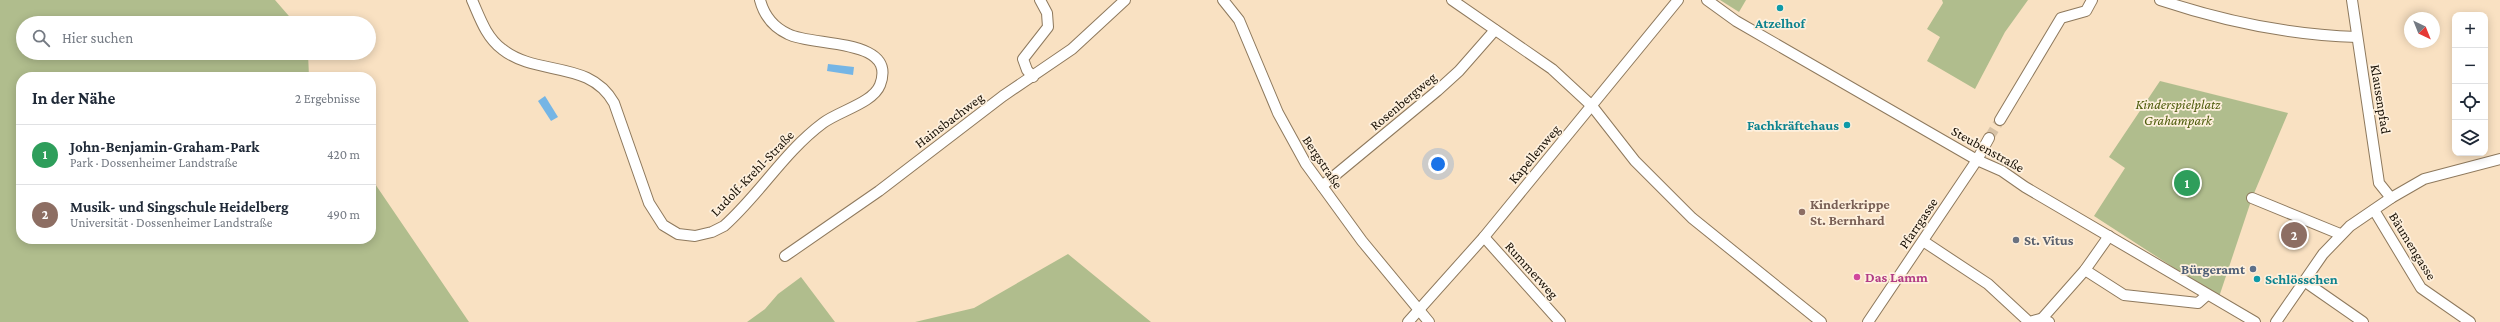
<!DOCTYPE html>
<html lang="de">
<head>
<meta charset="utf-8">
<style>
  :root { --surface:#fff; --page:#f6f6f7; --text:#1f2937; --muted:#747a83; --line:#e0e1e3; --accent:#0f766e }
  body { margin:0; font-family:"Crimson Pro",serif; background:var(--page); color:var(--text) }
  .controls { position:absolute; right:12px; top:12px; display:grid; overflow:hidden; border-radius:8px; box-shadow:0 2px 10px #0003 }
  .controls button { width:36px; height:36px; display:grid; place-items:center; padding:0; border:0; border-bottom:1px solid var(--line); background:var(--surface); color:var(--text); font:20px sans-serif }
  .compass { position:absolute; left:2404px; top:12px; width:36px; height:36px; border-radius:50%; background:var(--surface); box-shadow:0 2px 10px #0003; rotate:137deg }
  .you { position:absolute; left:1438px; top:164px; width:14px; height:14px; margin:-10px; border:3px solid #fff; border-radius:50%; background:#1a73e8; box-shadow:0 0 0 6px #1a73e833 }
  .badge { display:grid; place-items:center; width:26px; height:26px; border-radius:50%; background:var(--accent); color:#fff; font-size:13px; font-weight:700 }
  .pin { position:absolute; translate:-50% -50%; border:2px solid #fff; box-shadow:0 1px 4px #0006 }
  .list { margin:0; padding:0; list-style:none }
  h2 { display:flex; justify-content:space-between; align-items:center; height:52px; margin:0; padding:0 16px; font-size:17px }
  h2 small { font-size:13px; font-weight:400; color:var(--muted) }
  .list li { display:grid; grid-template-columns:26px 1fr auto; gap:12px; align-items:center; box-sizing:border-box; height:60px; padding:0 16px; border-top:1px solid var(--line) }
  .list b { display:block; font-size:15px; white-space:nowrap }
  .list p { margin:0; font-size:13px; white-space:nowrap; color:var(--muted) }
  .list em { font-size:13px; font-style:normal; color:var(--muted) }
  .icon { flex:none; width:22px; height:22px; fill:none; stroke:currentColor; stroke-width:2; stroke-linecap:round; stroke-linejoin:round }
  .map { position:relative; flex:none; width:2500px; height:322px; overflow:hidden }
  .search { position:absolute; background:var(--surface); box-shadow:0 2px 10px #0003; left:16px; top:16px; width:360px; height:44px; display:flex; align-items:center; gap:10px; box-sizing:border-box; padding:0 14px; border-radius:22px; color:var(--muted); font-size:15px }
  .panel { position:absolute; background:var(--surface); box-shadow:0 2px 10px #0003; left:16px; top:72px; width:360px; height:172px; border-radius:16px }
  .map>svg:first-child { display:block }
  .green { fill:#b0bd8d }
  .water { fill:#75b5e5 }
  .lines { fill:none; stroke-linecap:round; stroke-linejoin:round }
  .minor-tunnel { stroke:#d7c2a6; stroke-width:10; stroke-dasharray:10 5; stroke-linecap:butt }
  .minor-casing { stroke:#8e795d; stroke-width:12 }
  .minor { stroke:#fff; stroke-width:10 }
  .culture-dot { fill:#0f9aa8; stroke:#fef0dd; stroke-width:1.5 }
  .education-dot { fill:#8d6e63; stroke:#fef0dd; stroke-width:1.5 }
  .worship-dot { fill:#6b7280; stroke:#fef0dd; stroke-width:1.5 }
  .service-dot { fill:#5c6f8a; stroke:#fef0dd; stroke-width:1.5 }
  .hotel-dot { fill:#d1479c; stroke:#fef0dd; stroke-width:1.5 }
  .labels { text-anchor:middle; stroke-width:3.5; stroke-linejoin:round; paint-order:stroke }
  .culture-label { font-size:14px; font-weight:bold; fill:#0d838f; stroke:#fef0dd }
  .street-label { font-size:14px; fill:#191106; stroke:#fef0dd }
  .park-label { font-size:14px; font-style:italic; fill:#4f5d0d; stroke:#fef0dd }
  .education-label { font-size:14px; font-weight:bold; fill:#785e54; stroke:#fef0dd; text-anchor:start }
  .worship-label { font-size:14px; font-weight:bold; fill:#5b616d; stroke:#fef0dd; text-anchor:start }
  .service-label { font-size:14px; font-weight:bold; fill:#4e5e75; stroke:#fef0dd; text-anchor:end }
  .hotel-label { font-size:14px; font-weight:bold; fill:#b23c85; stroke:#fef0dd; text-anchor:start }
</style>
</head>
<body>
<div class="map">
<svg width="2500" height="322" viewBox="0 0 2500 322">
  <rect width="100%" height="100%" fill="#f9e1c2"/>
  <g class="green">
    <path d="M0 0H275L295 23H23V53H308L309 77H21V239H371V178L469 322H0Z"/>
    <path d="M1720 0H1746L1739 12Z"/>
    <path d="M1942 0H2028L2005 32 1975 89 1927 61 1940 37 1927 29 1943 3Z"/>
    <path d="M2160 81 2288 113 2252 198 2219 297 2094 216 2125 168 2109 157Z"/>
    <path d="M1068 254 1151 322H915L974 308Z"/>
    <path d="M801 277 835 322H747L765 309 778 294Z"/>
  </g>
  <g class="water">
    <path d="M828 64 854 67 853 75 827 71Z"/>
    <path d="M545 96 558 117 551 121 538 101Z"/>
  </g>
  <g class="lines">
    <path class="minor-tunnel" d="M1989 138 2000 120"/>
    <g class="minor-casing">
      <g id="minor">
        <path d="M472 0C480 18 486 37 502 49 537 77 589 59 614 103L649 203 663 225 678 234 695 236 712 232 724 226C760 194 784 152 823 123 839 111 873 103 880 85 898 37 812 47 788 34 773 27 764 15 760 0"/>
        <path d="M1223 0 1239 20 1278 113 1306 164 1362 241 1429 322"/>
        <path d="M1452 0 1552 69 1592 106 1635 161 1692 218 1821 322"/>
        <path d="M1707 0 1736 21 1977 160 2002 171 2025 187 2255 322"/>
        <path d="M2160 0C2223 21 2291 35 2357 37"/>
        <path d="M2352 0 2379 183 2391 198"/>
        <path d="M1033 77 1027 70 1023 59 1048 27 1047 13 1040 0"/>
        <path d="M2000 120 2061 18 2086 11 2092 0"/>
        <path d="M1322 186 1437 91 1459 71 1495 30"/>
        <path d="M2252 198 2340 234"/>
        <path d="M2374 210 2421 288 2470 322"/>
        <path d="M1484 237 1560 322"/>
        <path d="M1923 241 1988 284 2029 322 2040 319 2049 322"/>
        <path d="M785 256 879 191 1003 96 1072 49 1125 0"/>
        <path d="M2085 270 2124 295 2198 303 2207 295"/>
        <path d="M2304 281 2363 322"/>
        <path d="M1408 322 1484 237 1678 0"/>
        <path d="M1868 322 1977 160 1989 138"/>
        <path d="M2039 322 2085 270 2109 236"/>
        <path d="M2276 322 2323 254 2350 226 2391 198 2424 179 2500 159"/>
      </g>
    </g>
    <use href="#minor" class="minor"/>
  </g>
  <g class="culture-dot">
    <circle cx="1780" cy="8" r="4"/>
    <circle cx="1847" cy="125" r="4"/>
    <circle cx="2257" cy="279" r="4"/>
  </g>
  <circle class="education-dot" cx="1802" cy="212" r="4"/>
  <circle class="worship-dot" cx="2016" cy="240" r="4"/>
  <circle class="service-dot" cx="2253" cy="269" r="4"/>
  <circle class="hotel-dot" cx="1857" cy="277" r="4"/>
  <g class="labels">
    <g class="culture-label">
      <text x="1780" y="28">Atzelhof</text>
      <text x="1839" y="130" text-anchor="end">Fachkräftehaus</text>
      <text x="2265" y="284" text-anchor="start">Schlösschen</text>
    </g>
    <g class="street-label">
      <text transform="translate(2381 99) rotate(81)" y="5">Klausenpfad</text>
      <text transform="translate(1403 101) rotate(-40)" y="5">Rosenbergweg</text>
      <text transform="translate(949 120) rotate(-37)" y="5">Hainsbachweg</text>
      <text transform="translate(1988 149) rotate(29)" y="5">Steubenstraße</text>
      <text transform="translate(1534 154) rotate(-50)" y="5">Kapellenweg</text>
      <text transform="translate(1323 162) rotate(56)" y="5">Bergstraße</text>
      <text transform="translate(752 173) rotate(-46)" y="5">Ludolf-Krehl-Straße</text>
      <text transform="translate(1918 223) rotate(-56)" y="5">Pfarrgasse</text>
      <text transform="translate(2413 246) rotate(58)" y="5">Bäumengasse</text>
      <text transform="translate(1532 270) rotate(48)" y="5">Rummerweg</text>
    </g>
    <g class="park-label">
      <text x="2178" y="109">Kinderspielplatz<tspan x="2178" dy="16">Grahampark</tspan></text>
    </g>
    <g class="education-label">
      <text x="1810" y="209">Kinderkrippe<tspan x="1810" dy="16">St. Bernhard</tspan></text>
    </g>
    <g class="worship-label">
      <text x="2024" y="245">St. Vitus</text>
    </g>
    <g class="service-label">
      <text x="2245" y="274">Bürgeramt</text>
    </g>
    <g class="hotel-label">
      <text x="1865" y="282">Das Lamm</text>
    </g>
  </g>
</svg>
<div class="controls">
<button>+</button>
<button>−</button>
<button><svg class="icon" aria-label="locate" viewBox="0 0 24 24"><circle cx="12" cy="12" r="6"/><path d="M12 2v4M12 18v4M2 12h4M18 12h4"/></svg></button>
<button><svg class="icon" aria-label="layers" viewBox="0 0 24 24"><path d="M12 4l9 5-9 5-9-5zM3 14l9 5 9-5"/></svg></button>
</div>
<svg class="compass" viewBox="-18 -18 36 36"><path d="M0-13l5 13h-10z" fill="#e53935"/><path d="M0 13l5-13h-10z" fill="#747a83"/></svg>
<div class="you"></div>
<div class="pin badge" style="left:2187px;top:183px;background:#2e9e5b">1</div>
<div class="pin badge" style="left:2294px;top:235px;background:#8d6e63">2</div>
<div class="search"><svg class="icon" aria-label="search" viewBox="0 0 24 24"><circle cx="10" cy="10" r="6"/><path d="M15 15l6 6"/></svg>Hier suchen</div>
<section class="panel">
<h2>In der Nähe<small>2 Ergebnisse</small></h2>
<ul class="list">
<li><span class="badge" style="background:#2e9e5b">1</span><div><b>John-Benjamin-Graham-Park</b><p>Park · Dossenheimer Landstraße</p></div><em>420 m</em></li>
<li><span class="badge" style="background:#8d6e63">2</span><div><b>Musik- und Singschule Heidelberg</b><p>Universität · Dossenheimer Landstraße</p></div><em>490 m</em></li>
</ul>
</section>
</div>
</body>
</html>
